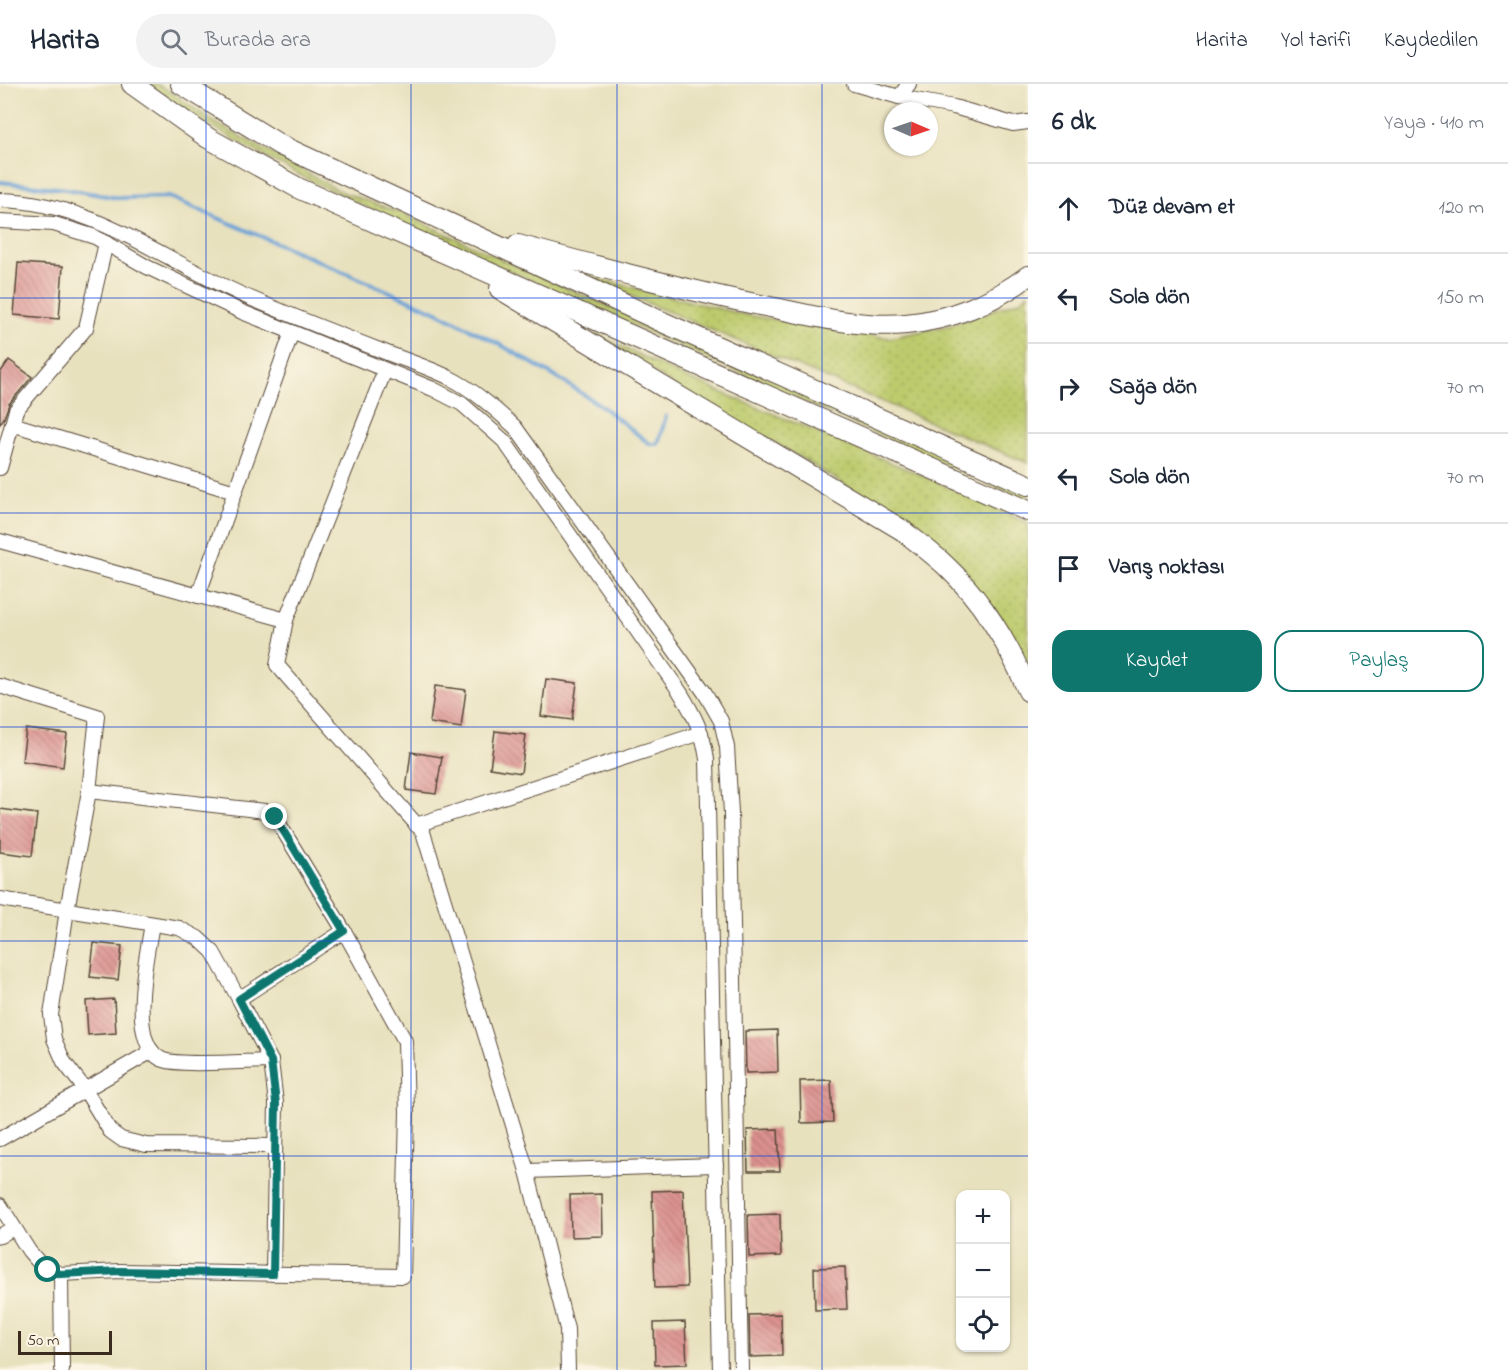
<!DOCTYPE html>
<html lang="tr">
<head>
<meta charset="utf-8">
<style>
  :root { --surface:#fff; --page:#f2f2f3; --text:#1f2937; --muted:#747a83; --line:#e0e1e3; --accent:#0f766e }
  body { margin:0; font-family:"Indie Flower",sans-serif; background:var(--page); color:var(--text) }
  .controls { position:absolute; right:18px; bottom:18px; display:grid; overflow:hidden; border-radius:12px; box-shadow:0 2px 4px #0004 }
  .controls button { width:54px; height:54px; display:grid; place-items:center; padding:0; border:0; border-bottom:2px solid var(--line); background:var(--surface); color:var(--text); font:30px sans-serif }
  .compass { position:absolute; left:884px; top:18px; width:54px; height:54px; border-radius:50%; background:var(--surface); box-shadow:0 2px 4px #0004; rotate:92deg }
  .scale { position:absolute; left:18px; bottom:15px; width:94px; box-sizing:border-box; padding-left:6px; border:3px solid #3b2a1e; border-top:0; font-size:16px; line-height:21px; white-space:nowrap; color:#3b2a1e; -webkit-text-stroke:4px #fcf5e5; paint-order:stroke }
  .stop { position:absolute; width:18px; height:18px; margin:-14px; border:4px solid #0f766e; border-radius:50%; background:#fff }
  .stop.end { background:#0f766e; border-color:#fff; box-shadow:0 2px 6px #0008 }
  .list { margin:0; padding:0; list-style:none }
  h2 { display:flex; justify-content:space-between; align-items:center; height:78px; margin:0; padding:0 24px; font-size:26px }
  h2 small { font-size:20px; font-weight:400; color:var(--muted) }
  .list li { display:grid; grid-template-columns:39px 1fr auto; gap:18px; align-items:center; box-sizing:border-box; height:90px; padding:0 24px; border-top:2px solid var(--line) }
  .list b { display:block; font-size:22px; white-space:nowrap }
  .list em { font-size:20px; font-style:normal; color:var(--muted) }
  .actions { display:flex; gap:12px; padding:18px 24px }
  .actions a { flex:1; padding:14px 0; border:2px solid var(--accent); border-radius:18px; text-align:center; font-size:21px; color:var(--accent) }
  .actions .main { background:var(--accent); color:#fff }
  .icon { flex:none; width:33px; height:33px; fill:none; stroke:currentColor; stroke-width:2; stroke-linecap:round; stroke-linejoin:round }
  .map { position:relative; flex:none; width:1028px; height:1286px; overflow:hidden }
  header { display:flex; align-items:center; gap:36px; box-sizing:border-box; height:84px; padding:0 30px; background:var(--surface); border-bottom:2px solid var(--line) }
  header strong { font-size:28px }
  nav { display:flex; gap:33px; margin-inline-start:auto; font-size:21px }
  .search { width:420px; height:54px; background:var(--page); display:flex; align-items:center; gap:15px; box-sizing:border-box; padding:0 21px; border-radius:33px; color:var(--muted); font-size:22px }
  main { display:flex }
  aside { flex:1; background:var(--surface) }
  .map>svg:first-child { display:block }
  .grass { fill:url(#grass-dots); stroke:#7c7a46; stroke-width:1.5 }
  .lines { fill:none; stroke-linecap:round; stroke-linejoin:round }
  .stream { stroke:#67a0d6; stroke-width:4 }
  .building { fill:url(#building-back-hatch) }
  .minor-casing { stroke:#554536; stroke-width:16 }
  .highway-casing { stroke:#554536; stroke-width:22 }
  .minor { stroke:#fff; stroke-width:14 }
  .highway { stroke:#fff; stroke-width:20 }
  .route { stroke:#0f766e; stroke-width:8 }
  .grid { fill:none; stroke:#1d4ed8; stroke-width:1.5; stroke-opacity:0.55 }
</style>
</head>
<body>
<header>
<strong>Harita</strong>
<div class="search"><svg class="icon" aria-label="search" viewBox="0 0 24 24"><circle cx="10" cy="10" r="6"/><path d="M15 15l6 6"/></svg>Burada ara</div>
<nav><a>Harita</a><a>Yol tarifi</a><a>Kaydedilen</a></nav>
</header>
<main>
<div class="map">
<svg width="1028" height="1286" viewBox="0 0 1028 1286">
  <defs>
    <pattern id="grass-dots" width="8" height="8" patternUnits="userSpaceOnUse" patternTransform="scale(1.5)"><rect width="8" height="8" fill="#bdcb6d"/><path d="M2 2h.1M6 6h.1" fill="none" stroke="#a3ae5e" stroke-width="1.8" stroke-linecap="round"/></pattern>
    <pattern id="building-back-hatch" width="6" height="6" patternUnits="userSpaceOnUse" patternTransform="scale(1.5)"><rect width="6" height="6" fill="#dc918f"/><path d="M-1 5l2 2M0 0l6 6M5-1l2 2" fill="none" stroke="#b47774"/></pattern>
  </defs>
  <rect width="100%" height="100%" fill="#fcf5e5"/>
  <filter id="ink" filterUnits="userSpaceOnUse"><feTurbulence type="fractalNoise" baseFrequency=".0167" numOctaves="2"/><feDisplacementMap in="SourceGraphic" scale="12" xChannelSelector="R" yChannelSelector="G"/><feConvolveMatrix kernelMatrix="1 2 1 2 8 2 1 2 1" color-interpolation-filters="sRGB"/></filter>
  <filter id="wash" filterUnits="userSpaceOnUse"><feTurbulence type="fractalNoise" baseFrequency=".008" numOctaves="4" result="noise"/><feDisplacementMap in="SourceGraphic" scale="24" xChannelSelector="R" yChannelSelector="G"/><feGaussianBlur stdDeviation="1.35" result="paint"/><feColorMatrix in="noise" values="0 0 0 0 0 0 0 0 0 0 0 0 0 0 0 0 0 1.4 0 .05"/><feComposite in="paint" operator="in"/></filter>
  <g filter="url(#wash)">
    <rect width="100%" height="100%" fill="#e8e1be"/>
    <g class="grass">
      <path d="M147 0H158L217 40 342 108 401 129 505 177 1028 408V417L346 114C277 81 210 44 147 0Z"/>
      <path d="M581 191 745 231 889 254 948 242 1021 216 1028 209V379Z"/>
      <path d="M595 250 684 293 928 394 1028 439V584L1018 562 995 525 896 432 808 378 682 307Z"/>
    </g>
    <g class="lines">
      <path class="stream" d="M0 98 66 105 118 114 169 113 437 228 501 261 561 296 600 321 650 360H658L666 332"/>
    </g>
    <g id="blocks">
      <g class="building">
        <path d="M18 179 63 182 59 235 14 231Z"/>
        <path d="M9 276 32 293 9 320 4 334 0 340V289Z"/>
        <path d="M546 595 577 599 572 636 541 632Z"/>
        <path d="M435 602 466 606 461 644 430 639Z"/>
        <path d="M26 645 67 650 63 683 22 677Z"/>
        <path d="M495 647 526 651 521 689 490 684Z"/>
        <path d="M411 668 442 673 436 710 406 706Z"/>
        <path d="M0 725 37 730 32 772 0 768Z"/>
        <path d="M94 859 122 862 118 896 90 893Z"/>
        <path d="M114 915 116 949 88 951 86 917Z"/>
        <path d="M777 946 778 988 746 989 745 947Z"/>
        <path d="M831 996 833 1038 801 1039 800 997Z"/>
        <path d="M778 1045 780 1087H748L747 1046Z"/>
        <path d="M683 1106 687 1203 655 1204 652 1107Z"/>
        <path d="M602 1110 603 1152 571 1153 570 1111Z"/>
        <path d="M780 1130 781 1172 749 1173 748 1131Z"/>
        <path d="M845 1183 847 1225 815 1226 814 1184Z"/>
        <path d="M781 1230 782 1272 750 1273 749 1231Z"/>
        <path d="M685 1238 687 1280 655 1281 654 1239Z"/>
      </g>
    </g>
  </g>
  <g filter="url(#ink)">
    <use href="#blocks" fill-opacity="0" stroke="#554536" stroke-width="1.5"/>
    <g class="lines">
      <g class="minor-casing">
        <g id="minor">
          <path d="M854 0 899 13 909 0"/>
          <path d="M899 13 954 23 1013 40 1028 38"/>
          <path d="M0 116C93 118 161 175 243 211 289 231 335 249 382 267 404 276 429 283 450 294 474 306 495 325 515 343L705 609 721 637 727 663 731 729 741 1286"/>
          <path d="M0 137 54 140 95 153 147 183 242 228 433 305 462 320 504 357 680 608C694 631 703 648 707 675L720 1286"/>
          <path d="M385 286 286 536 277 581 423 748 527 1087 567 1245 568 1286"/>
          <path d="M12 340 235 408"/>
          <path d="M0 384 16 326 86 244 106 159"/>
          <path d="M0 457 286 536"/>
          <path d="M198 512 292 248"/>
          <path d="M0 602 97 632 89 707 67 826 51 931 54 955 64 978 84 1004 110 1047 121 1055 146 1061 275 1062"/>
          <path d="M416 741 701 649"/>
          <path d="M0 815 179 844 198 854 213 868 239 915 271 977 276 1019 273 1190"/>
          <path d="M152 840C147 870 127 958 161 975 177 983 249 977 271 977"/>
          <path d="M239 915 344 847"/>
          <path d="M0 1055 152 967"/>
          <path d="M527 1087 716 1081"/>
          <path d="M0 1121 29 1167 42 1182 61 1190 120 1187 403 1192 407 1028 405 957 344 847 275 733 265 727 89 707"/>
          <path d="M0 1152 13 1144"/>
          <path d="M61 1190 62 1286"/>
        </g>
      </g>
      <g class="highway-casing">
        <g id="highway">
          <path d="M132 0 208 54 300 105 1028 427"/>
          <path d="M181 0 280 61 658 236 1028 401"/>
          <path d="M518 161C603 184 688 207 775 224 817 233 863 244 906 240 950 236 994 218 1028 192"/>
          <path d="M500 205 902 446C916 457 931 468 945 481 982 516 1009 560 1028 607"/>
        </g>
      </g>
      <use href="#minor" class="minor"/>
      <use href="#highway" class="highway"/>
    </g>
  </g>
  <g class="lines" filter="url(#ink)">
    <path class="route" d="M48 1186 61 1190 120 1187 273 1190 276 1019 271 977 239 915 344 847 275 733"/>
  </g>
  <path class="grid" d="M206 0V1286M411 0V1286M617 0V1286M822 0V1286M0 214H1028M0 429H1028M0 643H1028M0 857H1028M0 1072H1028"/>
</svg>
<div class="controls">
<button>+</button>
<button>−</button>
<button><svg class="icon" aria-label="locate" viewBox="0 0 24 24"><circle cx="12" cy="12" r="6"/><path d="M12 2v4M12 18v4M2 12h4M18 12h4"/></svg></button>
</div>
<svg class="compass" viewBox="-18 -18 36 36"><path d="M0-13l5 13h-10z" fill="#e53935"/><path d="M0 13l5-13h-10z" fill="#747a83"/></svg>
<div class="scale">50 m</div>
<div class="stop" style="left:48px;top:1186px"></div>
<div class="stop end" style="left:275px;top:733px"></div>
</div>
<aside>
<h2>6 dk<small>Yaya · 410 m</small></h2>
<ul class="list">
<li><svg class="icon" aria-label="ahead" viewBox="0 0 24 24"><path d="M12 20V5M6 11l6-6 6 6"/></svg><div><b>Düz devam et</b></div><em>120 m</em></li>
<li><svg class="icon" aria-label="left" viewBox="0 0 24 24"><path d="M17 20v-9H6M10 6l-5 5 5 5"/></svg><div><b>Sola dön</b></div><em>150 m</em></li>
<li><svg class="icon" aria-label="right" viewBox="0 0 24 24"><path d="M7 20v-9h11M14 6l5 5-5 5"/></svg><div><b>Sağa dön</b></div><em>70 m</em></li>
<li><svg class="icon" aria-label="left" viewBox="0 0 24 24"><path d="M17 20v-9H6M10 6l-5 5 5 5"/></svg><div><b>Sola dön</b></div><em>70 m</em></li>
<li><svg class="icon" aria-label="arrive" viewBox="0 0 24 24"><path d="M6 21V4h12l-3 4 3 4H6"/></svg><div><b>Varış noktası</b></div></li>
</ul>
<div class="actions"><a class="main">Kaydet</a><a>Paylaş</a></div>
</aside>
</main>
</body>
</html>
